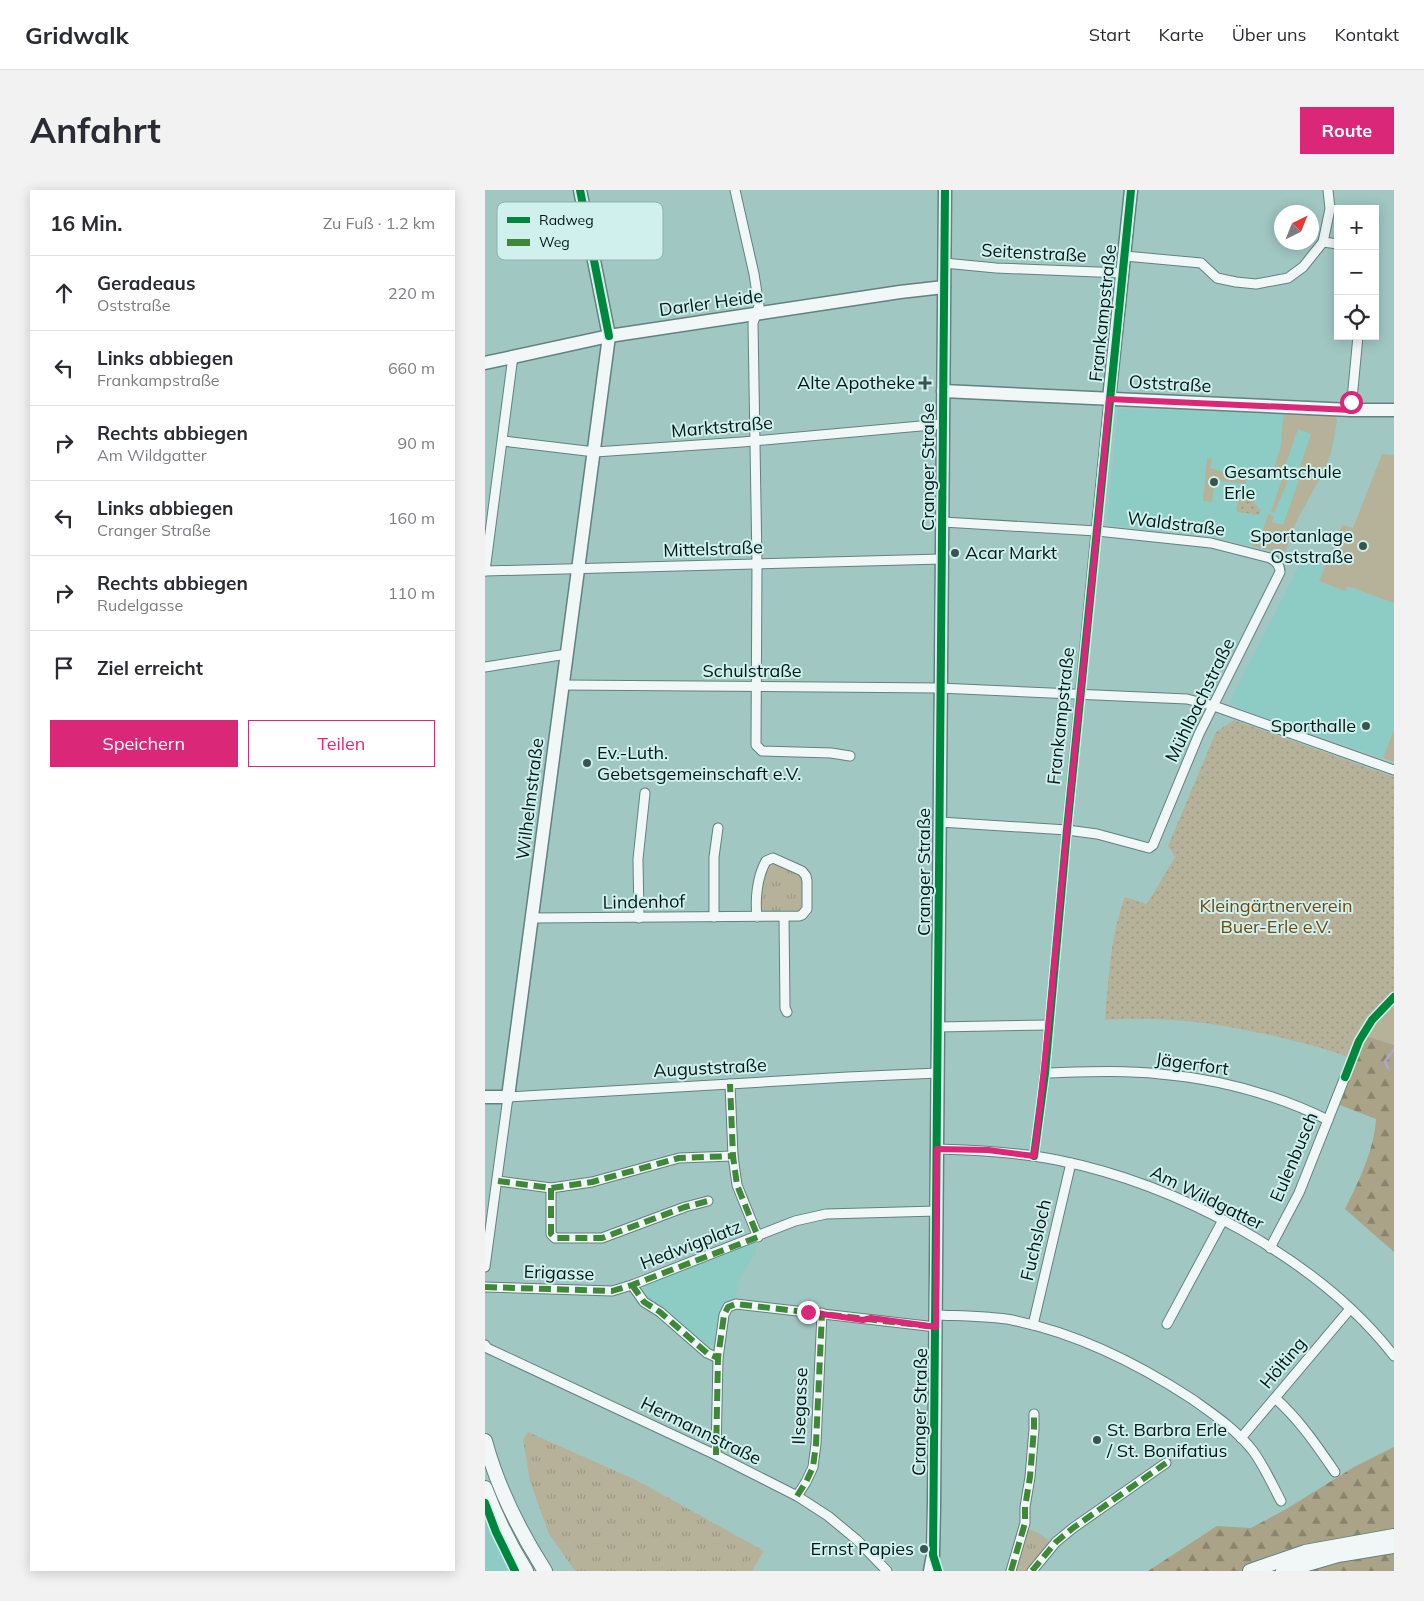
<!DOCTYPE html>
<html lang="de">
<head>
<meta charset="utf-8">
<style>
  :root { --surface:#fff; --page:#f2f2f3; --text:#2b2b33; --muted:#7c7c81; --line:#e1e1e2; --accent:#db2777 }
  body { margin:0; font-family:Mulish,sans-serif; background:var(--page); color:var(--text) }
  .controls { position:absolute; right:15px; top:15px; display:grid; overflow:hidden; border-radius:0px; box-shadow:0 2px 12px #0003 }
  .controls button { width:45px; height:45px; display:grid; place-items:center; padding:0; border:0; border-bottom:1px solid var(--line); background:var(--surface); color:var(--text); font:25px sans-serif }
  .compass { position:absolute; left:789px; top:15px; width:45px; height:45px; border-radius:50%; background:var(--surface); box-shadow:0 2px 12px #0003; rotate:43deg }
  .stop { position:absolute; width:15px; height:15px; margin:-11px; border:4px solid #db2777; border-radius:50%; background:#fff }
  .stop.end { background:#db2777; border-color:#fff; box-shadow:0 1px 5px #0008 }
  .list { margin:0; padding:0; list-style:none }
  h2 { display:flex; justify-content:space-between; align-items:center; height:65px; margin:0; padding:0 20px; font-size:21px }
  h2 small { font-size:16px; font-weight:400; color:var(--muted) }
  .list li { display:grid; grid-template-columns:32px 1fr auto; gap:15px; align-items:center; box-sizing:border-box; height:75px; padding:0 20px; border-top:1px solid var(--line) }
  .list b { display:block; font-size:19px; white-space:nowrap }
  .list p { margin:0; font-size:16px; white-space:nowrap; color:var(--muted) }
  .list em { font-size:16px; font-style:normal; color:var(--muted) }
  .actions { display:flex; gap:10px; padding:15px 20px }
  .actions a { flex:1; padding:11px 0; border:1px solid var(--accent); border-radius:0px; text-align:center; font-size:18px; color:var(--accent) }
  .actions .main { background:var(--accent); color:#fff }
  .icon { flex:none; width:28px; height:28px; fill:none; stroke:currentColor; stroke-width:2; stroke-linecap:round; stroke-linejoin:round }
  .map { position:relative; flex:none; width:909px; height:1381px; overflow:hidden; border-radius:0px }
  header { display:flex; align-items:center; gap:30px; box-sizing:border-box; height:70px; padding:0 25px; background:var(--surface); border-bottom:1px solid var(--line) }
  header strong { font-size:24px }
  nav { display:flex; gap:28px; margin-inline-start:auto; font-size:18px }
  .intro { display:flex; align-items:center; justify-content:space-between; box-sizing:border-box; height:120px; padding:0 30px }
  h1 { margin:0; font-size:35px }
  .button { padding:12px 22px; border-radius:0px; background:var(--accent); color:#fff; font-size:18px; font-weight:700 }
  main { display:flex; gap:30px; padding:0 30px }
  aside { flex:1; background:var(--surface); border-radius:0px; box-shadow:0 2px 12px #0003 }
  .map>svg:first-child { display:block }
  .built { fill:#8dcbc5 }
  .grass { fill:#b6b299 }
  .forest { fill:url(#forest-firs) }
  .park { fill:url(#park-tufts) }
  .garden { fill:url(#garden-dots) }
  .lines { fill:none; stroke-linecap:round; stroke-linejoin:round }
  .stream { stroke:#aea5ca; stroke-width:2.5 }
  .street-casing { stroke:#62817f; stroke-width:11 }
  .secondary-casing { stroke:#62817f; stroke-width:15 }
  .primary-casing { stroke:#62817f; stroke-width:16 }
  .street { stroke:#f1f7f6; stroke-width:9 }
  .secondary { stroke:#f1f7f6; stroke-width:12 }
  .primary { stroke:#f1f7f6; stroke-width:14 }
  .tram { stroke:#b0bbba; stroke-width:1 }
  .quiet { stroke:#3e8838; stroke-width:6; stroke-dasharray:12 6; stroke-linecap:butt }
  .cycleway-casing { stroke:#cff0ed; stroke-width:11 }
  .cycleway { stroke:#00873e; stroke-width:8 }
  .route { stroke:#db2777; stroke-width:6 }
  .poi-dot { fill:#385451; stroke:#cff0ed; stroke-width:2 }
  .labels { text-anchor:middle; stroke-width:4; stroke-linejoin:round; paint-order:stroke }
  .street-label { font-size:18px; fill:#001614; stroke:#cff0ed }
  .poi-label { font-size:18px; fill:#001614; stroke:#cff0ed; text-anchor:end }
  .park-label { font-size:18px; fill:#71460a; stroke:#cff0ed }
  .key { fill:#cff0ed; stroke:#91afac; stroke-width:1 }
  .key-label { font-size:14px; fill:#001614 }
</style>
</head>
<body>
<header>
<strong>Gridwalk</strong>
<nav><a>Start</a><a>Karte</a><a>Über uns</a><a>Kontakt</a></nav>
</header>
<div class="intro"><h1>Anfahrt</h1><a class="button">Route</a></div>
<main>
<aside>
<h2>16 Min.<small>Zu Fuß · 1.2 km</small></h2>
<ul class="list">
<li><svg class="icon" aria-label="ahead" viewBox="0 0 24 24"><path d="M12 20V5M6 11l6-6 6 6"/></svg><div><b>Geradeaus</b><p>Oststraße</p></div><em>220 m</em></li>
<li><svg class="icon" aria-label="left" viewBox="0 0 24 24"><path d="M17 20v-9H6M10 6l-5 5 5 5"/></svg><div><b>Links abbiegen</b><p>Frankampstraße</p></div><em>660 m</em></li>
<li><svg class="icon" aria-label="right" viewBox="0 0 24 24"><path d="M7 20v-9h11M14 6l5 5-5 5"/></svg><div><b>Rechts abbiegen</b><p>Am Wildgatter</p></div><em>90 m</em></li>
<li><svg class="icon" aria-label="left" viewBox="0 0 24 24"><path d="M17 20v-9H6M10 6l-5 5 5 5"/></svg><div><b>Links abbiegen</b><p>Cranger Straße</p></div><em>160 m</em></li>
<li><svg class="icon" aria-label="right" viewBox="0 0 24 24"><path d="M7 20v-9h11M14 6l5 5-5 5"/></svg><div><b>Rechts abbiegen</b><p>Rudelgasse</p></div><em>110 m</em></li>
<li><svg class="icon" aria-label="arrive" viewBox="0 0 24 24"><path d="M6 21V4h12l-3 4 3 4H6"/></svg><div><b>Ziel erreicht</b></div></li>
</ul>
<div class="actions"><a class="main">Speichern</a><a>Teilen</a></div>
</aside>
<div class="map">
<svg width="909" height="1381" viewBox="0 0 909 1381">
  <defs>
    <pattern id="forest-firs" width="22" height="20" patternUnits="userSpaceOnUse" patternTransform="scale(1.25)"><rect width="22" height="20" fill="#aaa388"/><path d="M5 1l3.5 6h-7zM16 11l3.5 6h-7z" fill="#88846e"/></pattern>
    <pattern id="park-tufts" width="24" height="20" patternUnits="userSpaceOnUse" patternTransform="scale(1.25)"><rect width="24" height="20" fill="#b6b299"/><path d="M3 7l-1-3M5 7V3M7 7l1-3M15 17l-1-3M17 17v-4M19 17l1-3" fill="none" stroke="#9b9883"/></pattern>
    <pattern id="garden-dots" width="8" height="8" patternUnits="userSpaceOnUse" patternTransform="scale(1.25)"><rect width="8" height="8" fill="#b6b299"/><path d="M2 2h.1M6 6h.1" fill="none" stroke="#9b9883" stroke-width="1.8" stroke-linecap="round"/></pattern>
  </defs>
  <rect width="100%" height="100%" fill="#a1c7c3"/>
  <g class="built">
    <path d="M633 219 847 225 851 227 852 230 851 243 846 263 840 279 810 334 798 365 795 366 788 361 714 344 625 335 622 332Z"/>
    <path d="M819 366 840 374 834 390 860 401 862 395 909 413V539L898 568 749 516 746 513V509Z"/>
    <path d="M269 1053 272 1062 266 1070 254 1091 250 1109 243 1112 236 1120 229 1154 221 1156 181 1122 161 1107 158 1101 160 1094Z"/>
    <path d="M0 1321 19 1366 28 1381H0Z"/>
  </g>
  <g class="grass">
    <path d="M800 224 847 225 851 227 852 230 846 263 840 279 810 334 801 360 795 366 788 361 767 356 769 351 774 352 783 324 789 326 787 332 798 335 816 284 813 282 826 244 813 239 798 282 789 279 796 254 798 228Z"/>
    <path d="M897 264 909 265V413L863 396 860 401 834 391 857 335 868 338Z"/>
    <path d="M722 268 727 269 725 278 762 289 760 294 730 290 727 312 718 311Z"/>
    <path d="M797 289 803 291 789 323 786 322Z"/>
    <path d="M909 539V572L898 568Z"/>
    <path d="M909 798V855L881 846 872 865 855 915 844 912 862 867 856 864 879 828Z"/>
  </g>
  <g class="forest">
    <path d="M881 846 909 855V1062L860 1019C874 991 889 960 891 929L855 915 872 865Z"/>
    <path d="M909 1257V1381H663L732 1336 766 1338 803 1318 869 1277Z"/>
  </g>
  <g class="park">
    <path d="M287 672 317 685 318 689V719L315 721 279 722 274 720 276 701 282 674Z"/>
    <path d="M43 1242 153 1291 279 1361 267 1381H90L64 1344 45 1291 38 1249Z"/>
    <path d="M542 1339C550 1340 562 1347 565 1354L543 1381H529Z"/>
  </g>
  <g class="garden">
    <path d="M760 303C767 305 770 316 776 320L774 325 753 322 751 319 756 305Z"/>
    <path d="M749 530 909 587V798L879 828 856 864C778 841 702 824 620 830 624 788 625 746 640 707L662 714 690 667 683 656 731 542Z"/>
  </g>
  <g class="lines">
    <path class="stream" d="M903 878 900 871 909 860"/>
    <g class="street-casing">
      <g id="street">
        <path d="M250 0 269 84 274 116 268 133 272 374 271 555 277 561 346 563 365 566"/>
        <path d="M838 52 853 54"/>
        <path d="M640 66 716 73 732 88 751 92 771 94 803 88 818 77 838 52 845 19 843 0"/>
        <path d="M459 73 511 78 637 83"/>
        <path d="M866 220 873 146"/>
        <path d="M18 251 110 262 257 252 458 234"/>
        <path d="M0 381 457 369"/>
        <path d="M0 381 28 166"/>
        <path d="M0 477 82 464"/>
        <path d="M77 495 454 498 702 509 729 516 909 580"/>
        <path d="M455 632 582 640 612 644 664 658 668 655 714 544 795 382C795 375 791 371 785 368L726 353 612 341 458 332"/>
        <path d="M229 727V667L233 638"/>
        <path d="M299 727 300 818 302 822"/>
        <path d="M47 728 314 726 317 725 322 719V691L321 686 317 681 288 668 281 671C272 687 270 709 272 727"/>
        <path d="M154 728 153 669 160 603"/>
        <path d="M452 837 564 835"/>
        <path d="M560 883C598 882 637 880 675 884 733 889 790 904 843 930"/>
        <path d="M245 894 248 966 252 995 273 1047"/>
        <path d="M452 959C493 960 532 962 572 970 692 994 833 1068 909 1166"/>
        <path d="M549 966 560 883 582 640 624 209"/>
        <path d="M13 991 66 998 107 992 194 968 248 966"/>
        <path d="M66 998V1044L70 1048H117L200 1017 223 1011"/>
        <path d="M785 1058 814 1003 860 887"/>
        <path d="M0 1077 23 907 363 887 453 883"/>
        <path d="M147 1095 159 1112 175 1122 222 1163 233 1168"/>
        <path d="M0 1097 127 1101 147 1095 310 1031 341 1024 452 1021"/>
        <path d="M451 1125C474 1126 505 1126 527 1130 592 1143 652 1173 707 1209 728 1224 752 1240 768 1261 779 1276 787 1294 796 1311"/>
        <path d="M682 1134 738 1030"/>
        <path d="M548 1135 586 973"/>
        <path d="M0 1155 2 1158 231 1265 312 1306 343 1326 372 1350 402 1381"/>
        <path d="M790 1208C814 1229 832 1256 850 1282"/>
        <path d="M756 1248 865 1119"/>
        <path d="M231 1265 233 1168 239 1125 243 1117 251 1114 451 1137"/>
        <path d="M312 1306 321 1292 328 1277 331 1254 337 1123"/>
        <path d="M526 1381 540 1333V1317L545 1287 549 1239V1224"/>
        <path d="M547 1381 571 1352 588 1338 681 1273"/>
      </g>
    </g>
    <g class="secondary-casing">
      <g id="secondary">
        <path d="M0 173 124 146 415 102 459 97"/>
        <path d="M458 201 866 220H909"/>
        <path d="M624 209 646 0"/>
        <path d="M0 907H23L124 146 95 0"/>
        <path d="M445 1381 448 1365 449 1316 460 0"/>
      </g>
    </g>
    <g class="primary-casing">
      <g id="primary">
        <path d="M0 1251C12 1295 35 1342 60 1381"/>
        <path d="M0 1298C11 1327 25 1355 41 1381"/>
        <path d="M765 1381 820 1362 909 1346"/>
        <path d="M798 1381 853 1365 909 1356"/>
      </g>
    </g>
    <use href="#street" class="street"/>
    <use href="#secondary" class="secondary"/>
    <use href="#primary" class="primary"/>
    <path class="tram" d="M450 1381 462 0"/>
    <g class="quiet">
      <path d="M13 991 66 998 107 992 194 968 248 966"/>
      <path d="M66 998V1044L70 1048H117L200 1017 223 1011"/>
      <path d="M147 1095 159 1112 175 1122 222 1163 233 1168"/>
      <path d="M0 1097 127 1101 147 1095 273 1047 252 995 248 966 245 894"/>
      <path d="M231 1265 233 1168 239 1125 243 1117 251 1114 451 1137"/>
      <path d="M312 1306 321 1292 328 1277 331 1254 337 1123"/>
      <path d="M526 1381 540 1333V1317L545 1287 549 1239V1224"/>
      <path d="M547 1381 571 1352 588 1338 681 1273"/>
    </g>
    <g class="cycleway-casing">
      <g id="cycleway">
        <path d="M95 0 124 146"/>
        <path d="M860 887 874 851 887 830 909 807"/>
        <path d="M549 966 560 883 582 640 646 0"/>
        <path d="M0 1313 11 1342 30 1381"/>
        <path d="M453 1381 448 1365 460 0"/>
      </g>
    </g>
    <use href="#cycleway" class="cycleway"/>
  </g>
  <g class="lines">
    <path class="route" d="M323 1122 378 1130 386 1128 451 1137 452 959 503 960 549 966C563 857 571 748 582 639 596 495 612 352 624 209L866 220V212"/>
  </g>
  <g class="poi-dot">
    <path d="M437.5 185.5h5v5h5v5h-5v5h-5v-5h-5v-5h5z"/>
    <circle cx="729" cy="292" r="5"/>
    <circle cx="878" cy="356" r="5"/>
    <circle cx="470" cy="363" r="5"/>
    <circle cx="881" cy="536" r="5"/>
    <circle cx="102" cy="573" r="5"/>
    <circle cx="612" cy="1250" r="5"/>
    <circle cx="439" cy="1359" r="5"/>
  </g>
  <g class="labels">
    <g class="street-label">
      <text transform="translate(549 63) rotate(3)" y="6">Seitenstraße</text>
      <text transform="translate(226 113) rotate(-8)" y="6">Darler Heide</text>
      <text transform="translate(618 123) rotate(-84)" y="6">Frankampstraße</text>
      <text transform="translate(685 194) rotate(3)" y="6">Oststraße</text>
      <text transform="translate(237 237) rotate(-5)" y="6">Marktstraße</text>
      <text transform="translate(443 277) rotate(-90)" y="6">Cranger Straße</text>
      <text transform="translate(691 334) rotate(7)" y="6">Waldstraße</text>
      <text transform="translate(228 359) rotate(-2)" y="6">Mittelstraße</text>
      <text x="267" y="487">Schulstraße</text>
      <text transform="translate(715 510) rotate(-64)" y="6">Mühlbachstraße</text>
      <text transform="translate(576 526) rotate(-84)" y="6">Frankampstraße</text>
      <text transform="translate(45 609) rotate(-83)" y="6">Wilhelmstraße</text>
      <text transform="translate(439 682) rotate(-90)" y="6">Cranger Straße</text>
      <text transform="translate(159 712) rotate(-1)" y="6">Lindenhof</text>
      <text transform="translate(707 874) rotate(8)" y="6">Jägerfort</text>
      <text transform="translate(225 878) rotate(-3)" y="6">Auguststraße</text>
      <text transform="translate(809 967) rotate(-67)" y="6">Eulenbusch</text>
      <text transform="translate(722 1008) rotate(26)" y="6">Am Wildgatter</text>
      <text transform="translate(551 1050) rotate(-77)" y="6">Fuchsloch</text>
      <text transform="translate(206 1055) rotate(-21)" y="6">Hedwigplatz</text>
      <text transform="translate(74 1083) rotate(2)" y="6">Erigasse</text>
      <text transform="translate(798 1173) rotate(-50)" y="6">Hölting</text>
      <text transform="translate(315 1216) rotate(-88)" y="6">Ilsegasse</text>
      <text transform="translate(435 1222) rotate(-89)" y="6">Cranger Straße</text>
      <text transform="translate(216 1241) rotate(26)" y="6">Hermannstraße</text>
    </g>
    <g class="poi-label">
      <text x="430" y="199">Alte Apotheke</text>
      <text x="739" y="288" text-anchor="start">Gesamtschule<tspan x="739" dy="21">Erle</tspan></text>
      <text x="868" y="352">Sportanlage<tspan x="868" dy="21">Oststraße</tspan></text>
      <text x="480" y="369" text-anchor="start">Acar Markt</text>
      <text x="871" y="542">Sporthalle</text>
      <text x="112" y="569" text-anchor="start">Ev.-Luth.<tspan x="112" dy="21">Gebetsgemeinschaft e.V.</tspan></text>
      <text x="622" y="1246" text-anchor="start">St. Barbra Erle<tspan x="622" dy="21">/ St. Bonifatius</tspan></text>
      <text x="429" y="1365">Ernst Papies</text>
    </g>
    <g class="park-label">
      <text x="791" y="722">Kleingärtnerverein<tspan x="791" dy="21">Buer-Erle e.V.</tspan></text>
    </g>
  </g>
  <rect x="12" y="12" width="166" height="58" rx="8" class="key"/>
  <rect x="22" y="27" width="23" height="6" fill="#00873e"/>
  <rect x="22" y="49" width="23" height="7" fill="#3e8838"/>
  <g class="key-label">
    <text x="54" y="35">Radweg</text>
    <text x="54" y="57">Weg</text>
  </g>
</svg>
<div class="controls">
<button>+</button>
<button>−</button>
<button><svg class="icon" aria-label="locate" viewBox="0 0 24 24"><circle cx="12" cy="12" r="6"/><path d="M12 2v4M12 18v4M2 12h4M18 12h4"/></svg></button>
</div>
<svg class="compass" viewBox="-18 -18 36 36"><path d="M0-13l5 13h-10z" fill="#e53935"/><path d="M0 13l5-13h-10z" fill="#7c7c81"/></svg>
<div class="stop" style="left:866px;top:212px"></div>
<div class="stop end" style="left:323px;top:1122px"></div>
</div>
</main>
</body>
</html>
